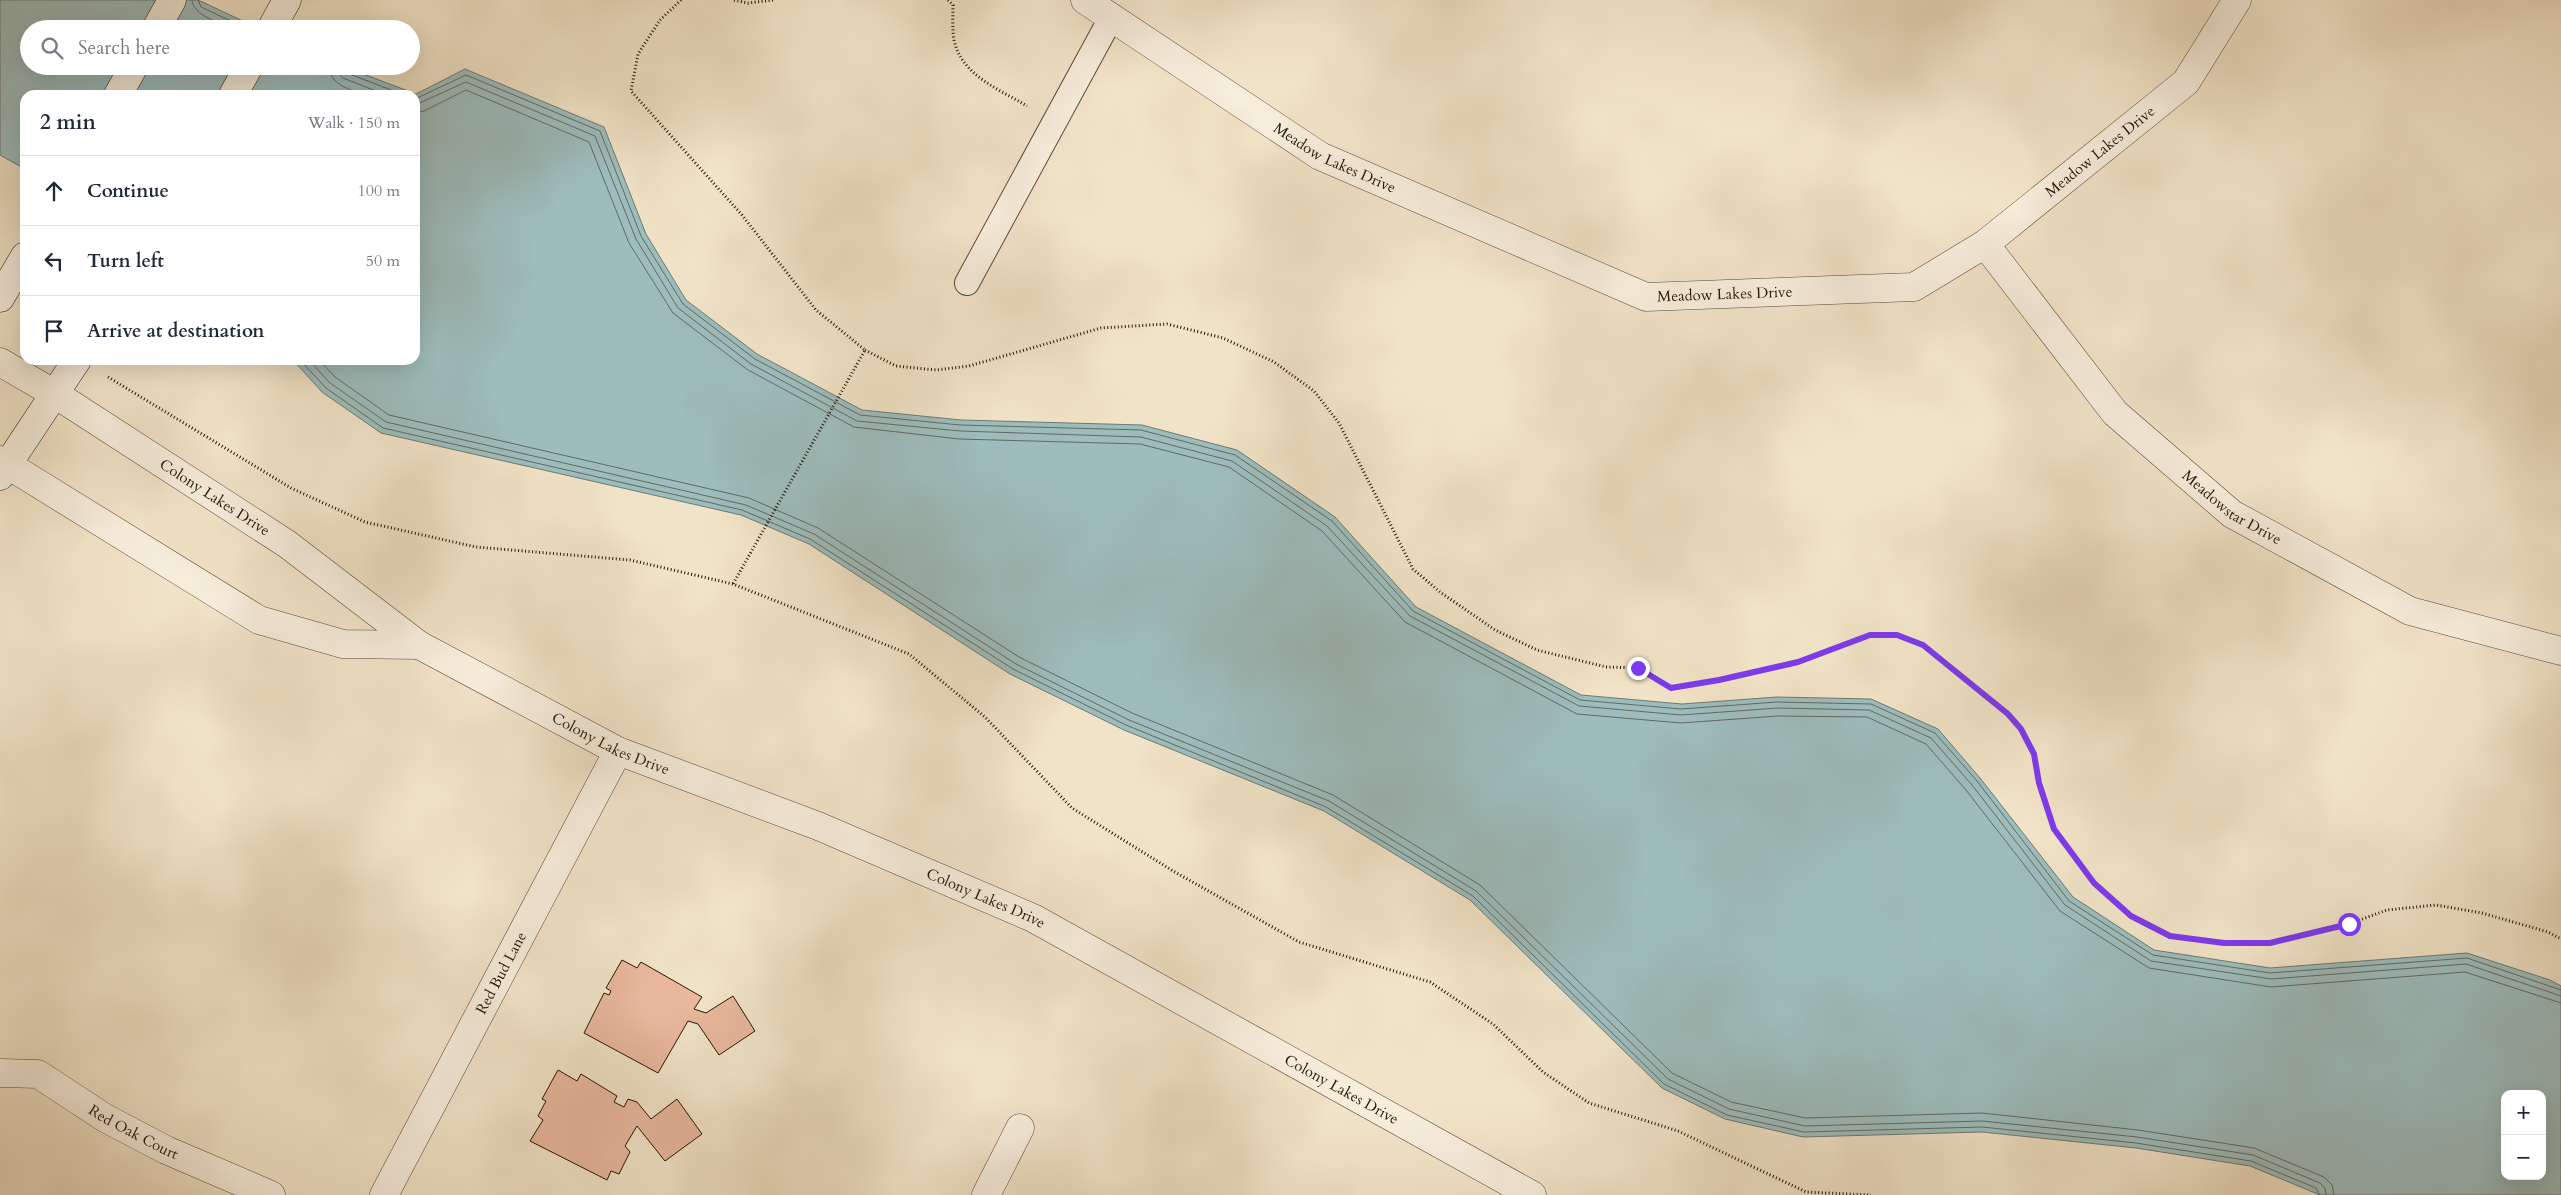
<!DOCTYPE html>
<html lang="en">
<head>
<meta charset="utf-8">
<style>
  :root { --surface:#fff; --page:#f2f2f3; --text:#1f2937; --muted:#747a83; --line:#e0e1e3 }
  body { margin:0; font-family:Cardo,serif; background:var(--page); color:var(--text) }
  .controls { position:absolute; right:15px; bottom:15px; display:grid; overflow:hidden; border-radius:10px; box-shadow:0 5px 20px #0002 }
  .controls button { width:45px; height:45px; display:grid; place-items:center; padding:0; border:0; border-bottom:1px solid var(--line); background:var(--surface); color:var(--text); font:25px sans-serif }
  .stop { position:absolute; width:15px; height:15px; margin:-11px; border:4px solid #7c3aed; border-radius:50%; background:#fff }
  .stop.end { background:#7c3aed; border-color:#fff; box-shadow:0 1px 5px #0008 }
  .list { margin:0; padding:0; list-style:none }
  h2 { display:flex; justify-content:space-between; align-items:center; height:65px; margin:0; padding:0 20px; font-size:21px }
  h2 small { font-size:16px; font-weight:400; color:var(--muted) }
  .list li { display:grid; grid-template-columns:32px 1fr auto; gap:15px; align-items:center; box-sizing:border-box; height:70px; padding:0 20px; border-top:1px solid var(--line) }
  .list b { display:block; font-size:19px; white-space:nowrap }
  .list em { font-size:16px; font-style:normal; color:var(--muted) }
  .icon { flex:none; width:28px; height:28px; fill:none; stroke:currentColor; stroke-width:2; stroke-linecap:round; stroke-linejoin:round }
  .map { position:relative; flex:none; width:2561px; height:1195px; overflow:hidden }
  .search { position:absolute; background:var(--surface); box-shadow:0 5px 20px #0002; left:20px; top:20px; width:400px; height:55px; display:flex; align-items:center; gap:12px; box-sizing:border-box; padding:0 18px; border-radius:28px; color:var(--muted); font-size:19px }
  .panel { position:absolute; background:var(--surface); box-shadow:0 5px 20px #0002; left:20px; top:90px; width:400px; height:275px; border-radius:15px }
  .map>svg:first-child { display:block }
  .water { fill:#9dbdbd; stroke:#6d7a74; fill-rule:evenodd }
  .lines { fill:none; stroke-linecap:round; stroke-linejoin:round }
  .shore { stroke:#626a62; stroke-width:1 }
  .building { fill:#e8b79d; stroke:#261606 }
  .service-casing { stroke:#594936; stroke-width:26 }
  .minor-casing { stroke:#594936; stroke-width:29 }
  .secondary-casing { stroke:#261606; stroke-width:29 }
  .path { stroke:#261606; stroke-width:3; stroke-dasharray:1 2.5; stroke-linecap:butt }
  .service { stroke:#f6eddb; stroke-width:24 }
  .minor { stroke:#f6eddb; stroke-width:28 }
  .secondary { stroke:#f6eddb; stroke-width:28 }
  .route { stroke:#7c3aed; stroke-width:6 }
  .labels { text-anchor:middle; stroke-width:4; stroke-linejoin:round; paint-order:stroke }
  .street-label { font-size:15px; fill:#261606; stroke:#f6eddb }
</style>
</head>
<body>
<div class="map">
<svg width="2561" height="1195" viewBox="0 0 2561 1195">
  <rect width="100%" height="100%" fill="#f1e3c7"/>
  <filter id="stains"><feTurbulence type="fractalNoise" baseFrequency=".004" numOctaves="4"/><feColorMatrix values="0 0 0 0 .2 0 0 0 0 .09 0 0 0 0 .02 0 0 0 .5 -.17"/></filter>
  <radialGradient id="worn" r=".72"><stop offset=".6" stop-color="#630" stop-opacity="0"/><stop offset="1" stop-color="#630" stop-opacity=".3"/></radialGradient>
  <path class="water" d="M0 0H198L260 29H29V66H342L416 94 465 69 604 127 646 234 686 300 757 354 862 410 961 420 1142 425 1237 450 1335 517 1416 607 1581 695 1682 704 1777 697 1871 699 1938 729 1980 778 2073 897 2154 950 2270 968 2467 953 2550 980 2561 986V1195H2320L2250 1166 2136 1148 1982 1132 1803 1137 1725 1119 1662 1088 1470 900 1324 811 1124 730 1010 674 809 544 741 515 381 433 322 392 293 360H415V95H25V169L0 155ZM2505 1094H2542V1176H2505Z"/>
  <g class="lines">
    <g class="shore">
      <path d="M192 0C193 16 221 23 234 29"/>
      <path d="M198 0 201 7 248 29"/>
      <path d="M329 66C330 86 350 89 365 95"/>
      <path d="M337 66 338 73 343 78 386 95"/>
      <path d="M343 66 347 73 404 95"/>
      <path d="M415 99 466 75 600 131 641 236 683 304 755 359 860 415 960 425 1141 430 1235 455 1332 521 1413 611 1580 700 1681 709 1777 702 1871 704 1935 733 1977 781 2069 901 2153 955 2270 973 2467 958 2561 990"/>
      <path d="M415 105 466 82 595 136 636 239 678 308 751 364 857 421 960 431 1141 437 1232 461 1327 526 1410 616 1579 706 1681 715 1778 708 1869 710 1931 738 1972 785 2065 905 2151 961 2271 979 2466 964 2561 996"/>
      <path d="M415 113 424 111 466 90 589 142 629 243 673 313 748 370 854 427 959 439 1140 444 1229 467 1322 531 1405 622 1577 714 1681 723 1778 716 1867 717 1926 744 1966 790 2060 911 2149 968 2271 987 2465 972 2561 1003"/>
      <path d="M300 360 326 388 383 428 742 510 810 539 1013 669 1126 725 1326 807 1473 896 1664 1084 1727 1115 1804 1132 1982 1127 2136 1143 2251 1161 2316 1188 2320 1195"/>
      <path d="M309 360 330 383 386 422 746 505 814 534 1016 664 1129 720 1329 801 1476 891 1668 1079 1729 1109 1805 1126 1982 1121 2137 1137 2253 1155 2320 1183 2325 1188 2326 1195"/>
      <path d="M319 360 335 377 389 415 749 498 818 528 1019 657 1132 713 1333 795 1480 885 1672 1073 1731 1102 1805 1118 1982 1113 2138 1130 2254 1148 2324 1177 2332 1185 2334 1195"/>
    </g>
  </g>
  <g class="building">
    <path d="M622 960 637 968 641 962 702 997 694 1009 706 1013 733 996 755 1031 719 1055 698 1024 688 1021 658 1073 584 1033 604 993 609 995 611 991 606 988Z"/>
    <path d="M558 1070 577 1081 581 1074 617 1096 614 1102 624 1107 628 1099 637 1102 651 1119 677 1099 702 1134 665 1161 637 1126 625 1146 630 1152 619 1174 611 1171 607 1180 530 1141 543 1120 538 1116 546 1101 542 1099Z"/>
  </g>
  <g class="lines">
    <g class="service-casing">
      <path id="service" d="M967 283 1111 18"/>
    </g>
    <g class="minor-casing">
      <g id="minor">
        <path id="s1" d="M1085 0 1320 156 1646 297 1914 287 1985 244 2186 82 2237 0"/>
        <path id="s2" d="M1985 244 2115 413 2232 514 2410 611 2561 651"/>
        <path id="s3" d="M0 362 55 394 287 544 419 645 618 751 818 826 1033 918 1532 1195"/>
        <path d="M0 460 259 620 343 644 419 645"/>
        <path id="s4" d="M0 1073 38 1074 105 1118 166 1150 271 1195"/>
        <path id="s5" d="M384 1195 618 751"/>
        <path d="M986 1195 1020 1128"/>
      </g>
    </g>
    <g class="secondary-casing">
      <g id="secondary">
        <path d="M156 29 172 0"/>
        <path d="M271 29 287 0"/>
        <path d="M118 95 134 66"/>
        <path d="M233 95 249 66"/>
        <path d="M0 298 25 256"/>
        <path d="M0 476 77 360"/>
      </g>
    </g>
    <g class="path">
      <path d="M681 0 660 20 638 54 631 91 742 215 816 310 865 350 733 584"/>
      <path d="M734 0 748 3 773 0"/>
      <path d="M948 0 953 5C953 16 952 29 954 40 962 76 999 89 1027 106"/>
      <path d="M865 350 896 366 936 370 969 366 1101 328 1167 324 1223 338 1274 362 1314 391 1339 423 1413 569 1440 592 1495 630 1537 650 1606 667 1638 668 1671 688 1719 680 1798 662 1870 635H1897L1923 645 2009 714 2021 729 2034 754 2039 783 2054 829 2094 883 2131 916 2170 937 2224 943H2269L2349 924 2387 910 2436 905 2482 913 2548 932 2561 939"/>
      <path d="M108 377 291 488 365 522 476 547 630 560 733 584 909 654 985 717 1072 808 1173 871 1299 942 1430 982 1493 1024 1543 1072 1589 1103 1678 1131 1806 1192 1871 1195"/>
    </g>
    <use href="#service" class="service"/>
    <use href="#minor" class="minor"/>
    <use href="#secondary" class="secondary"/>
  </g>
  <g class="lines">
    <path class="route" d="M1638 668 1671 688 1719 680 1798 662 1870 635H1897L1923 645 2008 714 2021 729 2034 754 2039 783 2054 829 2094 883 2131 916 2170 936 2224 943H2270L2349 924"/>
  </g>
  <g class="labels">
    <g class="street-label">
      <text dy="5" stroke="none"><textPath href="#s1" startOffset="1136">Meadow Lakes Drive</textPath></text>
      <text dy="5" stroke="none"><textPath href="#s1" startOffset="296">Meadow Lakes Drive</textPath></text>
      <text dy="5" stroke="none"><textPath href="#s1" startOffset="716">Meadow Lakes Drive</textPath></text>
      <text dy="5" stroke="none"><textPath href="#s3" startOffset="254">Colony Lakes Drive</textPath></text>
      <text dy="5" stroke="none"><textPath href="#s2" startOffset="364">Meadowstar Drive</textPath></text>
      <text dy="5" stroke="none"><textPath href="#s3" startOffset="722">Colony Lakes Drive</textPath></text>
      <text dy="5" stroke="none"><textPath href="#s3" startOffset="1128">Colony Lakes Drive</textPath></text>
      <text dy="5" stroke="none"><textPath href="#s5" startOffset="251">Red Bud Lane</textPath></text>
      <text dy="5" stroke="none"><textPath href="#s3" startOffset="1532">Colony Lakes Drive</textPath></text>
      <text dy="5" stroke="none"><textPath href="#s4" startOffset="150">Red Oak Court</textPath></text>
    </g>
  </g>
  <rect width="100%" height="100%" filter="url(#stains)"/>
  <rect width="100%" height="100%" fill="url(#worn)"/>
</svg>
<div class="controls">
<button>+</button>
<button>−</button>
</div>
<div class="stop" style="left:2349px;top:924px"></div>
<div class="stop end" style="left:1638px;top:668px"></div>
<div class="search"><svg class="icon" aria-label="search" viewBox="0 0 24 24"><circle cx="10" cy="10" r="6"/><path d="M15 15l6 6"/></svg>Search here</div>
<section class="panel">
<h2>2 min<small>Walk · 150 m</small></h2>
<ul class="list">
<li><svg class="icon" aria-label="ahead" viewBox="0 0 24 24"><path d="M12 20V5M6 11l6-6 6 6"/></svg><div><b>Continue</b></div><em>100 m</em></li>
<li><svg class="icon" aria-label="left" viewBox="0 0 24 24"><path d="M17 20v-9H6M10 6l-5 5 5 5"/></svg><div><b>Turn left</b></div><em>50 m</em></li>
<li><svg class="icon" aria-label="arrive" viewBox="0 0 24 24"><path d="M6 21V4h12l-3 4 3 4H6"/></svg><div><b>Arrive at destination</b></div></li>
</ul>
</section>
</div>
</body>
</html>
